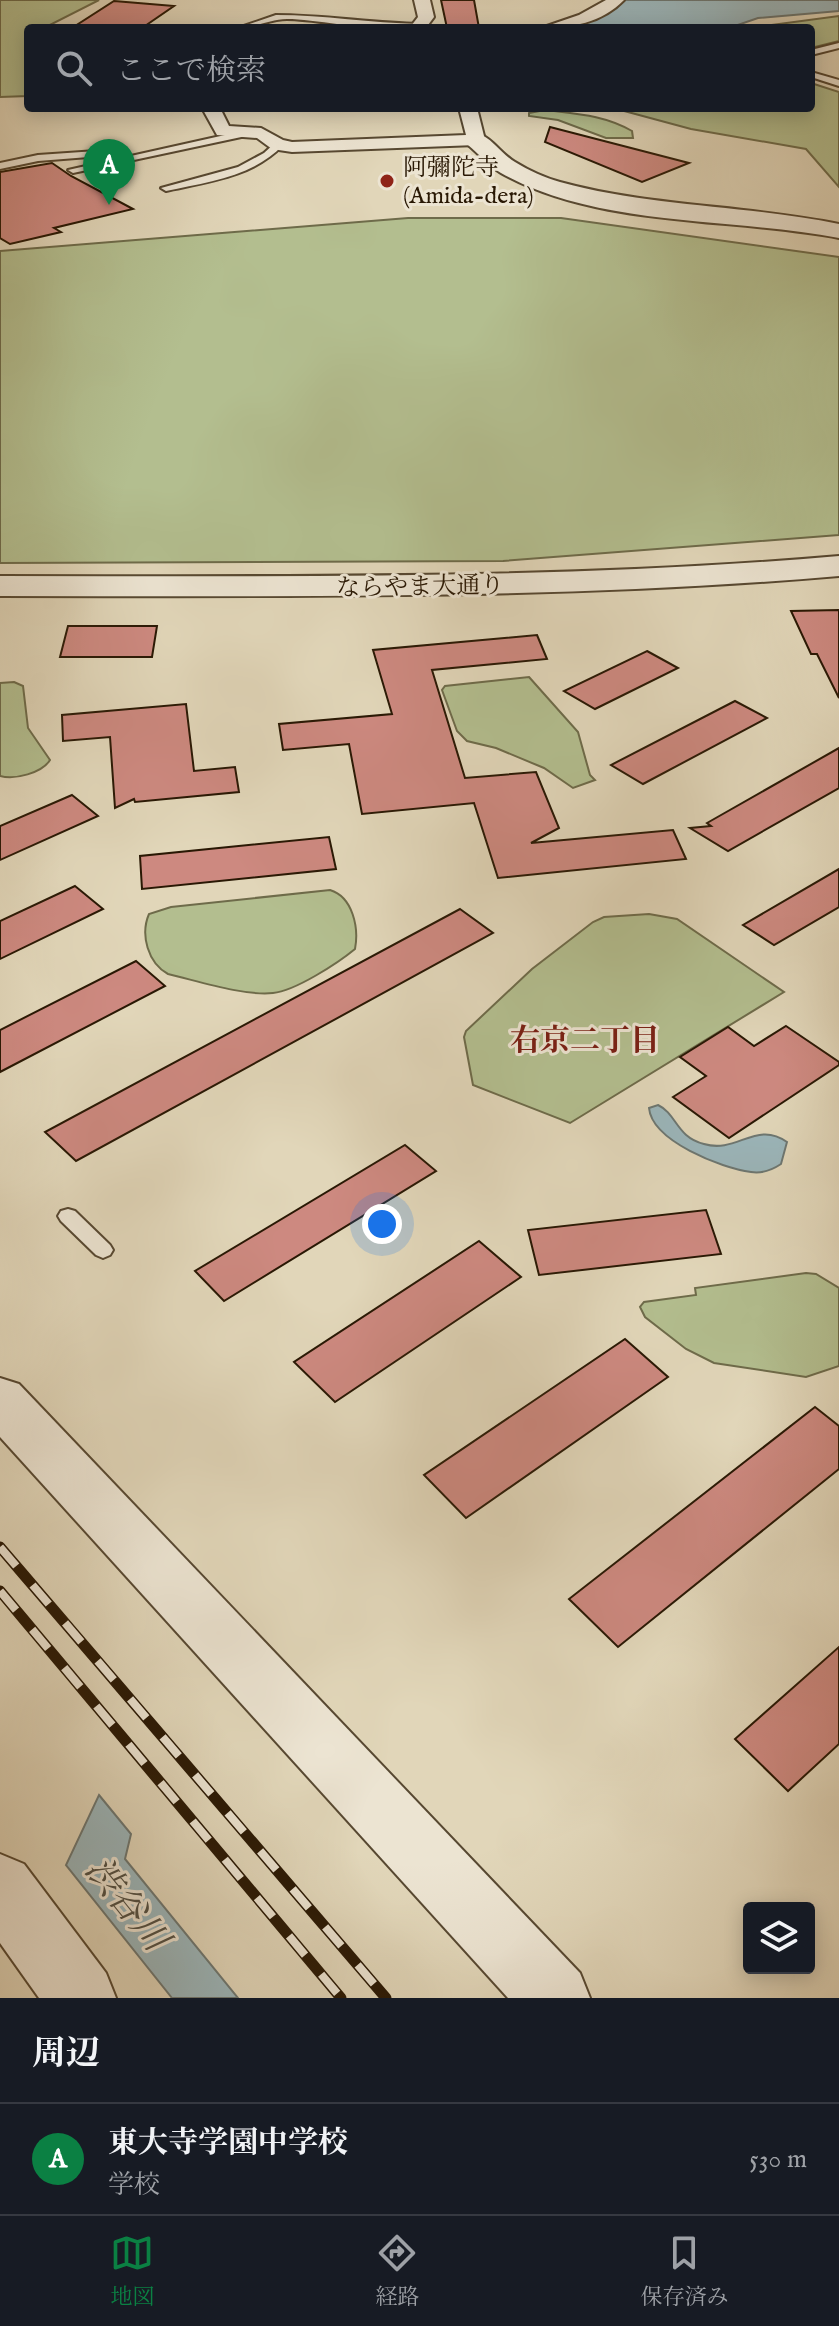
<!DOCTYPE html>
<html lang="ja">
<head>
<meta charset="utf-8">
<style>
  :root { --surface:#171b24; --page:#242831; --text:#f1f3f6; --muted:#9ea1a6; --line:#363941; --accent:#0b8043 }
  body { margin:0; font-family:"IM FELL English","Noto Serif JP",serif; background:var(--page); color:var(--text) }
  .controls { position:absolute; right:24px; bottom:24px; display:grid; overflow:hidden; border-radius:8px; box-shadow:0 4px 20px #0003 }
  .controls button { width:72px; height:72px; display:grid; place-items:center; padding:0; border:0; border-bottom:2px solid var(--line); background:var(--surface); color:var(--text); font:40px sans-serif }
  .you { position:absolute; left:382px; top:1224px; width:28px; height:28px; margin:-20px; border:6px solid #fff; border-radius:50%; background:#1a73e8; box-shadow:0 0 0 12px #1a73e833 }
  .badge { display:grid; place-items:center; width:52px; height:52px; border-radius:50%; background:var(--accent); color:#fff; font-size:26px; font-weight:700 }
  .pin { position:absolute; translate:-50% -66px; filter:drop-shadow(0 2px 4px #0008) }
  .pin::after { content:''; position:absolute; top:42px; width:28px; height:24px; background:inherit; clip-path:polygon(0 0,100% 0,50% 100%) }
  .list { margin:0; padding:0; list-style:none }
  h2 { display:flex; justify-content:space-between; align-items:center; height:104px; margin:0; padding:0 32px; font-size:34px }
  h2 small { font-size:26px; font-weight:400; color:var(--muted) }
  .list li { display:grid; grid-template-columns:52px 1fr auto; gap:24px; align-items:center; box-sizing:border-box; height:112px; padding:0 32px; border-top:2px solid var(--line) }
  .list b { display:block; font-size:30px; white-space:nowrap }
  .list p { margin:0; font-size:26px; white-space:nowrap; color:var(--muted) }
  .list em { font-size:26px; font-style:normal; color:var(--muted) }
  .icon { flex:none; width:44px; height:44px; fill:none; stroke:currentColor; stroke-width:2; stroke-linecap:round; stroke-linejoin:round }
  .map { position:relative; flex:none; width:839px; height:1998px; overflow:hidden }
  .search { position:absolute; background:var(--surface); box-shadow:0 4px 20px #0003; left:24px; right:24px; top:24px; height:88px; display:flex; align-items:center; gap:20px; box-sizing:border-box; padding:0 28px; border-radius:8px; color:var(--muted); font-size:30px }
  .sheet { height:216px; background:var(--surface) }
  nav { display:flex; justify-content:space-around; align-items:center; box-sizing:border-box; height:112px; border-top:2px solid var(--line); background:var(--surface); font-size:22px; color:var(--muted) }
  nav a { display:grid; justify-items:center; gap:4px }
  nav .on { color:var(--accent) }
  .map>svg:first-child { display:block }
  .green { fill:#b3be8f; stroke:#6e6b4a; stroke-width:2 }
  .water { fill:#9bb6bb; stroke:#6d7772; stroke-width:2 }
  .building { fill:#cd8980; stroke:#291804; stroke-width:2 }
  .lines { fill:none; stroke-linecap:round; stroke-linejoin:round }
  .service-casing { stroke:#574831; stroke-width:4 }
  .minor-casing { stroke:#574831; stroke-width:4 }
  .tertiary-casing { stroke:#574831; stroke-width:4 }
  .service { fill:#ece4d2; fill-rule:evenodd }
  .minor { fill:#ece4d2; fill-rule:evenodd }
  .tertiary { fill:#ece4d2; fill-rule:evenodd }
  .rail-casing { stroke:#291804; stroke-width:11 }
  .rail { stroke:#ece4d2; stroke-width:8; stroke-dasharray:25; stroke-linecap:butt }
  .poi-dot { fill:#8f2418; stroke:#ece4d2; stroke-width:3 }
  .labels { text-anchor:middle; stroke-width:6; stroke-linejoin:round; paint-order:stroke }
  .far-poi-label { font-size:24px; fill:#291804; stroke:#ece4d2; text-anchor:start }
  .far-street-label { font-size:24px; fill:#291804; stroke:#ece4d2 }
  .neighbourhood-label { font-size:30px; font-weight:bold; fill:#7a1f14; stroke:#ece4d2 }
  .near-water-label { font-size:36px; font-style:italic; fill:#514f44; stroke:#ece4d2 }
</style>
</head>
<body>
<div class="map">
<svg width="839" height="1998" viewBox="0 0 839 1998">
  <rect width="100%" height="100%" fill="#e1d6b9"/>
  <filter id="stains"><feTurbulence type="fractalNoise" baseFrequency=".0025" numOctaves="4"/><feColorMatrix values="0 0 0 0 .2 0 0 0 0 .09 0 0 0 0 .02 0 0 0 .5 -.17"/></filter>
  <radialGradient id="worn" r=".72"><stop offset=".6" stop-color="#630" stop-opacity="0"/><stop offset="1" stop-color="#630" stop-opacity=".3"/></radialGradient>
  <g class="green">
    <path d="M0 0H99L44 28H28V96L0 97Z"/>
    <path d="M839 16V41L811 48V28H748Z"/>
    <path d="M811 83 839 92V187L806 149 691 129 613 108H811Z"/>
    <path d="M545 110C577 114 604 115 632 131L633 138H606L558 120 529 116V113Z"/>
    <path d="M408 218H561L839 257V535L503 561 0 563V251Z"/>
    <path d="M529 677 578 732 590 775 595 780 573 788 544 768 496 748 467 741 457 731 442 690 445 686Z"/>
    <path d="M14 682 23 686 28 728 50 760C42 773 15 780 0 776V683Z"/>
    <path d="M330 890C353 897 359 928 355 949 338 963 295 991 273 993 243 996 198 981 168 974 148 963 140 935 149 914L171 907Z"/>
    <path d="M649 914 677 919 784 992 570 1123 473 1085 464 1037 466 1031 532 969 593 922 604 917Z"/>
    <path d="M806 1273 816 1274 839 1288V1366L806 1377 714 1363 686 1349 645 1317 640 1307 644 1302 696 1295 695 1288Z"/>
  </g>
  <g class="water">
    <path d="M624 0H839V11L758 18 729 28H570L600 17Z"/>
    <path d="M658 1105C677 1114 676 1137 704 1144 737 1154 756 1120 787 1142L781 1164C772 1170 763 1174 751 1172 721 1168 652 1141 649 1108Z"/>
    <path d="M99 1795 131 1834 125 1859 238 1998H172L66 1865Z"/>
  </g>
  <g class="building">
    <path d="M441 0H474L479 28H447Z"/>
    <path d="M114 1 174 6 142 28H72Z"/>
    <path d="M550 127 689 163 642 182 545 142Z"/>
    <path d="M52 163 71 176 133 209 54 228 61 232 10 244 0 238V172Z"/>
    <path d="M839 610V698L817 654H811L791 611Z"/>
    <path d="M68 626H157L152 657H60Z"/>
    <path d="M537 635 547 659 432 670 465 778 536 772 559 828 531 843 673 830 686 859 498 878 474 803 362 814 349 744 283 750 279 724 392 714 373 650Z"/>
    <path d="M647 651 678 668 595 709 564 691Z"/>
    <path d="M735 701 767 718 643 784 611 765Z"/>
    <path d="M186 704 194 771 235 767 239 792 135 802 134 799 115 808 110 737 63 741 62 715Z"/>
    <path d="M839 748V788L728 851 690 828 711 826 707 823Z"/>
    <path d="M72 795 98 816 0 860V826Z"/>
    <path d="M329 837 336 869 142 889 140 856Z"/>
    <path d="M839 869V907L774 945 743 925Z"/>
    <path d="M75 886 103 909 0 959V921Z"/>
    <path d="M460 909 493 933 76 1161 45 1132Z"/>
    <path d="M136 961 165 986 0 1072V1030Z"/>
    <path d="M786 1026 839 1062V1065L729 1138 673 1097 706 1076 680 1057 728 1027 754 1046Z"/>
    <path d="M405 1145 436 1171 224 1301 195 1271Z"/>
    <path d="M706 1210 721 1254 539 1275 528 1230Z"/>
    <path d="M479 1241 521 1277 335 1402 294 1362Z"/>
    <path d="M625 1339 668 1377 466 1518 424 1475Z"/>
    <path d="M815 1407 839 1426V1469L618 1647 569 1599Z"/>
    <path d="M839 1647V1744L788 1791 735 1739Z"/>
  </g>
  <g class="lines">
    <g class="service-casing">
      <g id="service">
        <path d="M276 15C324 15 371 23 419 24L423 26C393 37 322 19 287 19 270 19 255 28 238 28Z"/>
        <path d="M839 43V48L811 55V50Z"/>
        <path d="M811 72 839 80V86L811 77Z"/>
        <path d="M243 131 246 136 73 173 68 170Z"/>
        <path d="M275 143 283 145C253 177 207 182 166 191L161 188 238 167 264 153Z"/>
        <path d="M111 150 114 155 38 161 0 169V163L38 155Z"/>
        <path d="M68 1209 75 1211 110 1245 113 1250 110 1255 103 1258 96 1255 61 1221 58 1216 61 1211Z"/>
      </g>
    </g>
    <g class="minor-casing">
      <g id="minor">
        <path d="M414 0H430L434 17 428 25 430 28 411 26 418 17Z"/>
        <path d="M606 0H624C602 23 571 28 541 28L579 15Z"/>
        <path d="M202 108H220L229 126 261 128 283 140 292 142 466 135 459 108H477L485 140 476 145 292 152 272 149 257 138 217 135Z"/>
      </g>
    </g>
    <g class="tertiary-casing">
      <g id="tertiary">
        <path d="M476 133C492 137 501 154 515 162 528 170 545 178 560 182 651 207 747 205 839 224V238C731 217 598 228 501 173 489 166 479 154 468 145L465 140Z"/>
        <path d="M839 556V576C560 600 280 596 0 596V576C280 576 560 580 839 556Z"/>
        <path d="M0 1378 19 1384 580 1973 590 1998H508L0 1437Z"/>
        <path d="M0 1854 24 1864 106 1973 116 1998H39L0 1943Z"/>
      </g>
    </g>
    <use href="#service" class="service"/>
    <use href="#minor" class="minor"/>
    <use href="#tertiary" class="tertiary"/>
    <g class="rail-casing">
      <g id="rail">
        <path d="M0 1547 386 1998"/>
        <path d="M0 1591 341 1998"/>
      </g>
    </g>
    <use href="#rail" class="rail"/>
  </g>
  <circle class="poi-dot" cx="387" cy="181" r="8"/>
  <g class="labels">
    <g class="far-poi-label">
      <text x="403" y="175">阿彌陀寺<tspan x="403" dy="28">(Amida-dera)</tspan></text>
    </g>
    <g class="far-street-label">
      <text transform="translate(420 586) rotate(-1)" y="8">ならやま大通り</text>
    </g>
    <g class="neighbourhood-label">
      <text x="585" y="1050">右京二丁目</text>
    </g>
    <g class="near-water-label">
      <text transform="translate(128 1903) rotate(51)" y="13">渋谷川</text>
    </g>
  </g>
  <rect width="100%" height="100%" filter="url(#stains)"/>
  <rect width="100%" height="100%" fill="url(#worn)"/>
</svg>
<div class="controls">
<button><svg class="icon" aria-label="layers" viewBox="0 0 24 24"><path d="M12 4l9 5-9 5-9-5zM3 14l9 5 9-5"/></svg></button>
</div>
<div class="you"></div>
<div class="pin badge" style="left:109px;top:205px">A</div>
<div class="search"><svg class="icon" aria-label="search" viewBox="0 0 24 24"><circle cx="10" cy="10" r="6"/><path d="M15 15l6 6"/></svg>ここで検索</div>
</div>
<section class="sheet">
<h2>周辺<small></small></h2>
<ul class="list">
<li><span class="badge">A</span><div><b>東大寺学園中学校</b><p>学校</p></div><em>530 m</em></li>
</ul>
</section>
<nav>
<a class="on"><svg class="icon" aria-label="map" viewBox="0 0 24 24"><path d="M3 6l6-2 6 2 6-2v14l-6 2-6-2-6 2zM9 4v14M15 6v14"/></svg>地図</a>
<a><svg class="icon" aria-label="directions" viewBox="0 0 24 24"><path d="M12 3l9 9-9 9-9-9zM9 14v-3h6M13 9l2 2-2 2"/></svg>経路</a>
<a><svg class="icon" aria-label="saved" viewBox="0 0 24 24"><path d="M7 4h10v16l-5-4-5 4z"/></svg>保存済み</a>
</nav>
</body>
</html>
